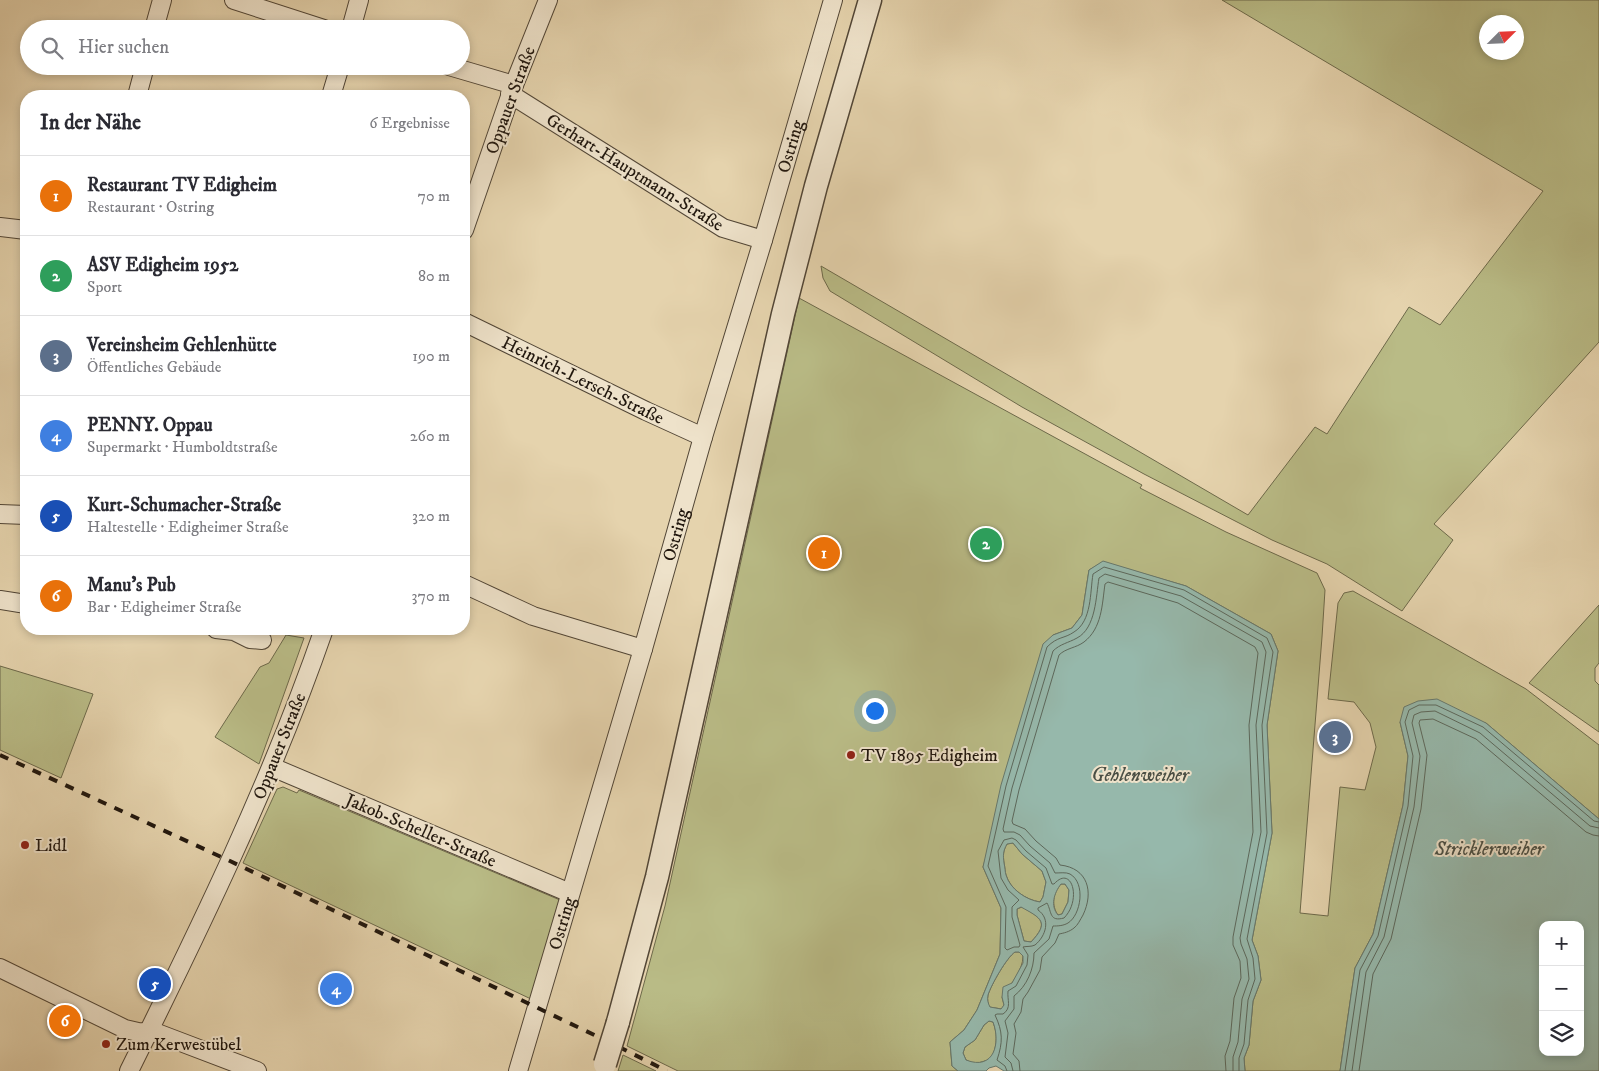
<!DOCTYPE html>
<html lang="de">
<head>
<meta charset="utf-8">
<style>
  :root { --surface:#fff; --page:#f7f7f7; --text:#2b2b33; --muted:#7c7c81; --line:#e1e1e2; --accent:#8f2418 }
  body { margin:0; font-family:"IM FELL DW Pica",serif; background:var(--page); color:var(--text) }
  .controls { position:absolute; right:15px; bottom:15px; display:grid; overflow:hidden; border-radius:10px; box-shadow:0 2px 8px #0003 }
  .controls button { width:45px; height:45px; display:grid; place-items:center; padding:0; border:0; border-bottom:1px solid var(--line); background:var(--surface); color:var(--text); font:25px sans-serif }
  .compass { position:absolute; left:1479px; top:15px; width:45px; height:45px; border-radius:50%; background:var(--surface); box-shadow:0 2px 8px #0003; rotate:66deg }
  .you { position:absolute; left:874px; top:710px; width:18px; height:18px; margin:-12px; border:4px solid #fff; border-radius:50%; background:#1a73e8; box-shadow:0 0 0 8px #1a73e833 }
  .badge { display:grid; place-items:center; width:32px; height:32px; border-radius:50%; background:var(--accent); color:#fff; font-size:16px; font-weight:700 }
  .pin { position:absolute; translate:-50% -50%; border:2px solid #fff; box-shadow:0 1px 5px #0006 }
  .list { margin:0; padding:0; list-style:none }
  h2 { display:flex; justify-content:space-between; align-items:center; height:65px; margin:0; padding:0 20px; font-size:21px }
  h2 small { font-size:16px; font-weight:400; color:var(--muted) }
  .list li { display:grid; grid-template-columns:32px 1fr auto; gap:15px; align-items:center; box-sizing:border-box; height:80px; padding:0 20px; border-top:1px solid var(--line) }
  .list b { display:block; font-size:19px; white-space:nowrap }
  .list p { margin:0; font-size:16px; white-space:nowrap; color:var(--muted) }
  .list em { font-size:16px; font-style:normal; color:var(--muted) }
  .icon { flex:none; width:28px; height:28px; fill:none; stroke:currentColor; stroke-width:2; stroke-linecap:round; stroke-linejoin:round }
  .map { position:relative; flex:none; width:1599px; height:1071px; overflow:hidden }
  .search { position:absolute; background:var(--surface); box-shadow:0 2px 8px #0003; left:20px; top:20px; width:450px; height:55px; display:flex; align-items:center; gap:12px; box-sizing:border-box; padding:0 18px; border-radius:28px; color:var(--muted); font-size:19px }
  .panel { position:absolute; background:var(--surface); box-shadow:0 2px 8px #0003; left:20px; top:90px; width:450px; height:545px; border-radius:20px }
  .map>svg:first-child { display:block }
  .green { fill:#b9bb86; stroke:#6d694a; fill-rule:evenodd }
  .water { fill:#96b8ab; stroke:#67786c; fill-rule:evenodd }
  .lines { fill:none; stroke-linecap:round; stroke-linejoin:round }
  .shore { stroke:#5c685c; stroke-width:1 }
  .minor-casing { stroke:#524636; stroke-width:20 }
  .tertiary-casing { stroke:#524636; stroke-width:25 }
  .minor { stroke:#eee2ca; stroke-width:18 }
  .tertiary { stroke:#eee2ca; stroke-width:22 }
  .rail { stroke:#21170e; stroke-width:4; stroke-dasharray:9 9; stroke-linecap:butt }
  .tertiary-bridge-casing { stroke:#524636; stroke-width:25; stroke-linecap:butt }
  .tertiary-bridge { stroke:#eee2ca; stroke-width:22 }
  .poi-dot { fill:#8f2418; stroke:#eee2ca; stroke-width:2 }
  .labels { text-anchor:middle; stroke-width:4; stroke-linejoin:round; paint-order:stroke }
  .street-label { font-size:18px; fill:#21170e; stroke:#eee2ca }
  .poi-label { font-size:18px; fill:#21170e; stroke:#eee2ca; text-anchor:start }
  .water-label { font-size:19px; font-style:italic; fill:#4a4f45; stroke:#eee2ca }
</style>
</head>
<body>
<div class="map">
<svg width="1599" height="1071" viewBox="0 0 1599 1071">
  <rect width="100%" height="100%" fill="#e5d3ad"/>
  <filter id="stains"><feTurbulence type="fractalNoise" baseFrequency=".004" numOctaves="4"/><feColorMatrix values="0 0 0 0 .2 0 0 0 0 .09 0 0 0 0 .02 0 0 0 .5 -.17"/></filter>
  <radialGradient id="worn" r=".72"><stop offset=".6" stop-color="#630" stop-opacity="0"/><stop offset="1" stop-color="#630" stop-opacity=".3"/></radialGradient>
  <g class="green">
    <path d="M1222 0H1599V342L1434 524 1453 540 1402 611 1327 564 1272 540 1144 474 1022 407 830 291 823 278 821 266 1248 515 1315 427 1327 434 1409 307 1440 325 1543 191ZM1486 22H1516V52H1486Z"/>
    <path d="M799 298 1142 485 1140 488 1226 532 1317 573 1325 590 1322 637 1300 913 1328 916 1340 787 1365 790 1376 747 1370 723 1354 702 1328 699 1338 603 1344 593 1353 591 1526 689 1599 745V819L1486 723 1400 722 1408 756 1403 805 1373 934 1355 968 1340 1071H1245L1244 1058 1249 1045 1253 1001 1261 980 1258 956 1252 940 1272 833 1267 725 1278 651 1271 634 1186 586 1103 562 1089 570 1082 615 1072 628 1053 635 983 867 1001 908 1000 954 977 1010 964 1030 950 1042 952 1066 958 1071H678L627 1046 665 906Z"/>
    <path d="M1599 605V663L1595 668V681L1599 685V732L1529 683Z"/>
    <path d="M286 635 304 638 259 764 215 737 260 667 269 663Z"/>
    <path d="M0 666 93 694 61 778 0 750Z"/>
    <path d="M283 787 297 793 299 790 560 900 531 999 243 863 277 789Z"/>
    <path d="M1013 843 1022 854 1042 871 1046 882 1043 897 1040 902C1026 900 1010 889 1006 875 1005 872 1005 867 1004 863 1003 855 1003 851 1007 844Z"/>
    <path d="M1061 884H1065L1069 890 1068 902 1062 914 1058 915C1051 905 1053 893 1061 884Z"/>
    <path d="M1022 907C1041 918 1050 922 1031 942L1024 941 1017 915V909Z"/>
    <path d="M1015 952H1019L1023 956C1023 971 1010 985 1002 997L1004 1005 1002 1009 989 1007C988 1003 987 1000 988 995 991 985 1007 957 1015 952Z"/>
    <path d="M989 1021 993 1022C998 1035 997 1047 991 1059L975 1064 966 1060 963 1053 965 1047 975 1040 984 1025Z"/>
    <path d="M623 1055 656 1071H618Z"/>
  </g>
  <g class="water">
    <path d="M1103 561 1186 586 1271 634 1278 651 1267 725 1272 833 1252 940 1258 956 1261 980 1253 1001 1249 1045 1244 1058 1245 1071H1004L996 1066 989 1068 986 1071H958L952 1066 950 1042 964 1030 977 1010 1000 954 1001 908 983 867 1001 785 1043 644 1053 635 1072 628 1082 615 1089 570ZM1013 843 1022 854 1042 871 1046 882 1043 897 1040 902C1026 900 1010 889 1006 875 1005 872 1005 867 1004 863 1003 855 1003 851 1007 844ZM1061 884H1065L1069 890 1068 902 1062 914 1058 915C1050 906 1054 893 1061 884ZM1021 907C1041 918 1050 922 1031 942L1024 941 1017 915V909ZM1015 952H1019L1023 956V963L1012 983 1003 987 1002 997 1004 1005 1001 1009 990 1007C988 1003 987 1000 988 995 991 985 1007 957 1015 952ZM989 1021 993 1022C1001 1043 994 1071 966 1060L963 1053 965 1047 975 1040 984 1025Z"/>
    <path d="M1437 699 1486 723 1599 819V1071H1340L1355 968 1373 934 1403 805 1408 756 1400 722 1404 707 1418 701ZM1543 925H1580V1052H1543Z"/>
  </g>
  <g class="lines">
    <g class="shore">
      <path d="M1007 1071 1005 1066 997 1060C1003 1042 1003 1032 995 1015L997 1014H1003C1012 1008 1007 1000 1008 991L1016 986 1027 965 1028 955 1023 947C1027 946 1031 947 1035 945 1046 936 1051 919 1038 910V908L1047 903C1052 912 1049 922 1064 918 1082 900 1072 864 1054 884H1052L1046 868 1026 851 1016 840 1012 838 1004 840 998 851 1001 878 1008 890 1019 900 1012 907V917L1020 945 1019 947H1014L1007 950 1005 948 1006 907 988 866 1006 786 1047 647C1058 636 1064 639 1074 632 1092 621 1090 592 1093 574L1104 567 1184 590 1267 638 1273 652 1262 725 1267 833 1247 939 1253 958 1255 979 1248 1000 1244 1044 1239 1058V1071"/>
      <path d="M1013 1071 1011 1063 1005 1057 1008 1033 1005 1021 1014 1009V996C1027 986 1034 969 1034 953L1049 939 1053 926C1057 926 1063 926 1068 923 1081 915 1086 883 1070 874 1066 872 1060 873 1055 873L1050 863 1030 846 1020 835 1014 832H1004L1003 829 1012 788 1053 651C1060 644 1068 643 1077 638 1096 628 1096 596 1099 578L1105 574 1181 596 1262 642 1266 652 1256 725 1261 832 1240 938 1241 944 1247 959 1249 979 1242 999 1238 1042 1233 1057V1071"/>
      <path d="M1020 1071 1019 1061 1013 1054 1016 1033 1014 1024 1021 1012 1023 999 1028 992 1040 970 1042 957 1055 943 1059 934C1064 933 1069 932 1074 928 1078 925 1080 920 1083 915 1094 892 1088 868 1060 865L1056 858 1036 841 1025 829 1013 824 1012 821 1019 790 1059 655C1066 648 1076 648 1084 642 1102 628 1102 605 1105 584L1108 582 1178 603 1255 647 1258 653 1249 725 1253 832 1233 937V945L1240 961 1241 978 1234 998 1230 1041 1225 1056 1226 1071"/>
      <path d="M1345 1071 1360 970 1378 936 1408 806 1413 756 1405 722 1409 710 1419 705H1436L1483 727 1594 821 1599 822"/>
      <path d="M1352 1071 1366 972 1384 937 1414 807 1420 756 1412 723 1414 715 1421 712 1435 711 1480 733 1590 826 1599 828"/>
      <path d="M1359 1071 1373 974 1391 939 1421 809 1427 755 1419 723 1420 720 1433 719 1476 739 1586 832 1593 835 1599 836"/>
    </g>
    <g class="minor-casing">
      <g id="minor">
        <path d="M234 0 324 29"/>
        <path d="M154 29 162 0"/>
        <path d="M351 29 359 0"/>
        <path d="M449 66 514 85"/>
        <path d="M510 94 723 228 763 240"/>
        <path d="M137 96 145 66"/>
        <path d="M331 96 340 66"/>
        <path d="M0 227 26 230"/>
        <path d="M464 230 514 85 548 0"/>
        <path d="M464 322 646 411 703 437"/>
        <path d="M0 514 26 515"/>
        <path d="M464 584 533 616 643 649"/>
        <path d="M0 600 26 604"/>
        <path d="M216 629 234 631 250 639 262 640"/>
        <path d="M272 767 570 893"/>
        <path d="M0 968 125 1029 138 1032 157 1033 257 1071"/>
        <path d="M129 1071C201 926 271 782 324 629"/>
        <path id="s1" d="M518 1071 643 649 703 437 763 240 833 0"/>
      </g>
    </g>
    <g class="tertiary-casing">
      <path id="tertiary" d="M618 1022 657 877 783 314 816 186 870 0"/>
    </g>
    <use href="#minor" class="minor"/>
    <use href="#tertiary" class="tertiary"/>
    <path class="rail" d="M0 755 230 861 607 1041 667 1071"/>
    <g class="tertiary-bridge-casing">
      <path id="tertiary-bridge" d="M605 1064 618 1022"/>
    </g>
    <use href="#tertiary-bridge" class="tertiary-bridge"/>
  </g>
  <g class="poi-dot">
    <circle cx="851" cy="755" r="5"/>
    <circle cx="25" cy="845" r="5"/>
    <circle cx="106" cy="1044" r="5"/>
  </g>
  <g class="labels">
    <g class="street-label">
      <text transform="translate(510 100) rotate(-70)" y="6">Oppauer Straße</text>
      <text dy="6" stroke="none"><textPath href="#s1" startOffset="964">Ostring</textPath></text>
      <text transform="translate(635 172) rotate(32)" y="6">Gerhart-Hauptmann-Straße</text>
      <text transform="translate(583 380) rotate(26)" y="6">Heinrich-Lersch-Straße</text>
      <text dy="6" stroke="none"><textPath href="#s1" startOffset="559">Ostring</textPath></text>
      <text transform="translate(279 746) rotate(-68)" y="6">Oppauer Straße</text>
      <text transform="translate(421 830) rotate(23)" y="6">Jakob-Scheller-Straße</text>
      <text dy="6" stroke="none"><textPath href="#s1" startOffset="154">Ostring</textPath></text>
    </g>
    <g class="poi-label">
      <text x="861" y="761">TV 1895 Edigheim</text>
      <text x="35" y="851">Lidl</text>
      <text x="116" y="1050">Zum Kerwestübel</text>
    </g>
    <g class="water-label">
      <text x="1140" y="781">Gehlenweiher</text>
      <text x="1489" y="855">Stricklerweiher</text>
    </g>
  </g>
  <rect width="100%" height="100%" filter="url(#stains)"/>
  <rect width="100%" height="100%" fill="url(#worn)"/>
</svg>
<div class="controls">
<button>+</button>
<button>−</button>
<button><svg class="icon" aria-label="layers" viewBox="0 0 24 24"><path d="M12 4l9 5-9 5-9-5zM3 14l9 5 9-5"/></svg></button>
</div>
<svg class="compass" viewBox="-18 -18 36 36"><path d="M0-13l5 13h-10z" fill="#e53935"/><path d="M0 13l5-13h-10z" fill="#7c7c81"/></svg>
<div class="you"></div>
<div class="pin badge" style="left:824px;top:553px;background:#e8710a">1</div>
<div class="pin badge" style="left:986px;top:544px;background:#2e9e5b">2</div>
<div class="pin badge" style="left:1335px;top:737px;background:#5c6f8a">3</div>
<div class="pin badge" style="left:336px;top:989px;background:#3f7fe0">4</div>
<div class="pin badge" style="left:155px;top:984px;background:#1a4fb4">5</div>
<div class="pin badge" style="left:65px;top:1021px;background:#e8710a">6</div>
<div class="search"><svg class="icon" aria-label="search" viewBox="0 0 24 24"><circle cx="10" cy="10" r="6"/><path d="M15 15l6 6"/></svg>Hier suchen</div>
<section class="panel">
<h2>In der Nähe<small>6 Ergebnisse</small></h2>
<ul class="list">
<li><span class="badge" style="background:#e8710a">1</span><div><b>Restaurant TV Edigheim</b><p>Restaurant · Ostring</p></div><em>70 m</em></li>
<li><span class="badge" style="background:#2e9e5b">2</span><div><b>ASV Edigheim 1952</b><p>Sport</p></div><em>80 m</em></li>
<li><span class="badge" style="background:#5c6f8a">3</span><div><b>Vereinsheim Gehlenhütte</b><p>Öffentliches Gebäude</p></div><em>190 m</em></li>
<li><span class="badge" style="background:#3f7fe0">4</span><div><b>PENNY. Oppau</b><p>Supermarkt · Humboldtstraße</p></div><em>260 m</em></li>
<li><span class="badge" style="background:#1a4fb4">5</span><div><b>Kurt-Schumacher-Straße</b><p>Haltestelle · Edigheimer Straße</p></div><em>320 m</em></li>
<li><span class="badge" style="background:#e8710a">6</span><div><b>Manu's Pub</b><p>Bar · Edigheimer Straße</p></div><em>370 m</em></li>
</ul>
</section>
</div>
</body>
</html>
